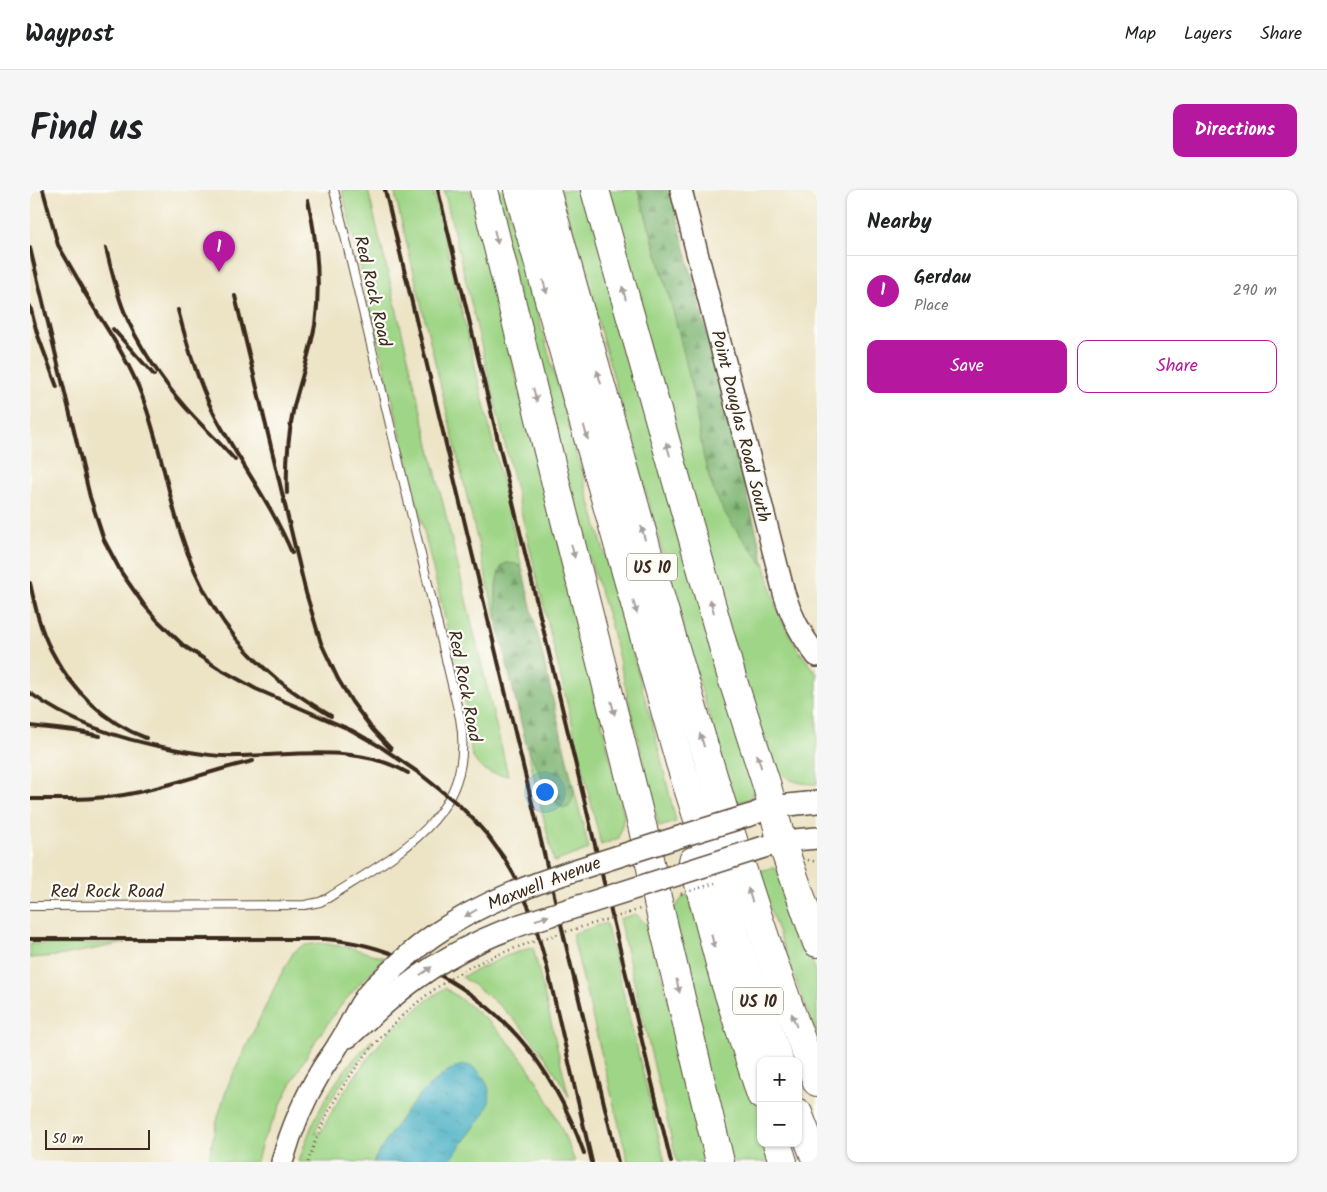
<!DOCTYPE html>
<html lang="en">
<head>
<meta charset="utf-8">
<style>
  :root { --surface:#fff; --page:#f6f6f6; --text:#202124; --muted:#757577; --line:#e0e0e0; --accent:#b5179e }
  body { margin:0; font-family:Kalam,sans-serif; background:var(--page); color:var(--text) }
  .controls { position:absolute; right:15px; bottom:15px; display:grid; overflow:hidden; border-radius:10px; box-shadow:0 1px 4px #0004 }
  .controls button { width:45px; height:45px; display:grid; place-items:center; padding:0; border:0; border-bottom:1px solid var(--line); background:var(--surface); color:var(--text); font:25px sans-serif }
  .scale { position:absolute; left:15px; bottom:12px; width:105px; box-sizing:border-box; padding-left:5px; border:2px solid #3b2a1e; border-top:0; font-size:14px; line-height:18px; white-space:nowrap; color:#3b2a1e; -webkit-text-stroke:4px #fdfcf7; paint-order:stroke }
  .you { position:absolute; left:514px; top:601px; width:18px; height:18px; margin:-12px; border:4px solid #fff; border-radius:50%; background:#1a73e8; box-shadow:0 0 0 8px #1a73e833 }
  .badge { display:grid; place-items:center; width:32px; height:32px; border-radius:50%; background:var(--accent); color:#fff; font-size:16px; font-weight:700 }
  .pin { position:absolute; translate:-50% -41px; filter:drop-shadow(0 1px 2px #0008) }
  .pin::after { content:''; position:absolute; top:26px; width:18px; height:15px; background:inherit; clip-path:polygon(0 0,100% 0,50% 100%) }
  .list { margin:0; padding:0; list-style:none }
  h2 { display:flex; justify-content:space-between; align-items:center; height:65px; margin:0; padding:0 20px; font-size:21px }
  h2 small { font-size:16px; font-weight:400; color:var(--muted) }
  .list li { display:grid; grid-template-columns:32px 1fr auto; gap:15px; align-items:center; box-sizing:border-box; height:70px; padding:0 20px; border-top:1px solid var(--line) }
  .list b { display:block; font-size:19px; white-space:nowrap }
  .list p { margin:0; font-size:16px; white-space:nowrap; color:var(--muted) }
  .list em { font-size:16px; font-style:normal; color:var(--muted) }
  .actions { display:flex; gap:10px; padding:15px 20px }
  .actions a { flex:1; padding:11px 0; border:1px solid var(--accent); border-radius:10px; text-align:center; font-size:18px; color:var(--accent) }
  .actions .main { background:var(--accent); color:#fff }
  .map { position:relative; flex:none; width:787px; height:972px; overflow:hidden; border-radius:10px }
  header { display:flex; align-items:center; gap:30px; box-sizing:border-box; height:70px; padding:0 25px; background:var(--surface); border-bottom:1px solid var(--line) }
  header strong { font-size:24px }
  nav { display:flex; gap:28px; margin-inline-start:auto; font-size:18px }
  .intro { display:flex; align-items:center; justify-content:space-between; box-sizing:border-box; height:120px; padding:0 30px }
  h1 { margin:0; font-size:35px }
  .button { padding:12px 22px; border-radius:10px; background:var(--accent); color:#fff; font-size:18px; font-weight:700 }
  main { display:flex; gap:30px; padding:0 30px }
  aside { flex:1; background:var(--surface); border-radius:10px; box-shadow:0 1px 4px #0004 }
  .map>svg:first-child { display:block }
  .grass { fill:#9fd586; stroke:#6d8052 }
  .forest { fill:url(#forest-firs); stroke:#5d7048 }
  .water { fill:url(#water-ripples); stroke:#3f6c70 }
  .lines { fill:none; stroke-linecap:round; stroke-linejoin:round }
  .lane-casing { stroke:#564637; stroke-width:10 }
  .secondary-casing { stroke:#564637; stroke-width:24 }
  .highway-casing { stroke:#564637; stroke-width:30 }
  .path { stroke:#564637; stroke-width:2.5; stroke-dasharray:1 4; stroke-linecap:butt }
  .lane { stroke:#fff; stroke-width:8 }
  .secondary { stroke:#fff; stroke-width:21 }
  .highway { stroke:#fff; stroke-width:28 }
  .rail { stroke:#3b2a1e; stroke-width:4 }
  .secondary-bridge-casing { stroke:#564637; stroke-width:24; stroke-linecap:butt }
  .path-bridge { stroke:#564637; stroke-width:2.5; stroke-dasharray:1 4; stroke-linecap:butt }
  .secondary-bridge { stroke:#fff; stroke-width:21 }
  .oneway { fill:#a79f9a }
  .labels { text-anchor:middle; stroke-width:4.5; stroke-linejoin:round; paint-order:stroke }
  .shield { fill:#fdfcf7; stroke:#75695f; stroke-width:1 }
  .shield-label { font-size:16px; font-weight:bold; fill:#3b2a1e }
  .street-label { font-size:18px; fill:#3b2a1e; stroke:#fdfcf7 }
</style>
</head>
<body>
<header>
<strong>Waypost</strong>
<nav><a>Map</a><a>Layers</a><a>Share</a></nav>
</header>
<div class="intro"><h1>Find us</h1><a class="button">Directions</a></div>
<main>
<div class="map">
<svg width="787" height="972" viewBox="0 0 787 972">
  <defs>
    <pattern id="forest-firs" width="22" height="20" patternUnits="userSpaceOnUse" patternTransform="scale(1.25)"><rect width="22" height="20" fill="#7fb673"/><path d="M5 1l3.5 6h-7zM16 11l3.5 6h-7z" fill="#69945e"/></pattern>
    <pattern id="water-ripples" width="26" height="14" patternUnits="userSpaceOnUse" patternTransform="scale(1.25)"><rect width="26" height="14" fill="#43adc2"/><path d="M2 4q2-2 4 0t4 0M15 11q2-2 4 0t4 0" fill="none" stroke="#398d9d"/></pattern>
  </defs>
  <rect width="100%" height="100%" fill="#fdfcf7"/>
  <filter id="ink" filterUnits="userSpaceOnUse"><feTurbulence type="fractalNoise" baseFrequency=".02" numOctaves="2"/><feDisplacementMap in="SourceGraphic" scale="10" xChannelSelector="R" yChannelSelector="G"/><feConvolveMatrix kernelMatrix="1 2 1 2 8 2 1 2 1" color-interpolation-filters="sRGB"/></filter>
  <filter id="wash" filterUnits="userSpaceOnUse"><feTurbulence type="fractalNoise" baseFrequency=".0096" numOctaves="4" result="noise"/><feDisplacementMap in="SourceGraphic" scale="20" xChannelSelector="R" yChannelSelector="G"/><feGaussianBlur stdDeviation="1.12" result="paint"/><feColorMatrix in="noise" values="0 0 0 0 0 0 0 0 0 0 0 0 0 0 0 0 0 1.4 0 .05"/><feComposite in="paint" operator="in"/></filter>
  <g filter="url(#wash)">
    <rect width="100%" height="100%" fill="#ede4c6"/>
    <g class="grass">
      <path d="M312 0H338L478 585C462 586 445 579 441 561 440 557 441 550 441 545 440 539 439 532 438 525Z"/>
      <path d="M364 0H403L457 227 492 378 490 376 474 374C461 387 467 420 468 437Z"/>
      <path d="M414 0H440L505 264 521 317 594 626 589 648 571 655Z"/>
      <path d="M463 0H473L625 544 646 632 629 637 580 432 537 300Z"/>
      <path d="M531 0H559L728 597 719 609 706 613 687 555 645 407Z"/>
      <path d="M573 0H608L649 139 665 213 674 268 684 302 692 317 718 355 735 376 746 416 753 433 768 460 787 483V594C761 594 754 588 737 569Z"/>
      <path d="M497 558 527 614 543 608 544 599 559 659 524 672Z"/>
      <path d="M741 678 750 679 787 785V845L765 789 727 682Z"/>
      <path d="M664 703 693 810 731 927V953H739L746 972H697L640 724 654 706Z"/>
      <path d="M606 724 621 739 677 972H647L589 729Z"/>
      <path d="M576 733 635 972H598L542 744Z"/>
      <path d="M96 753 28 766 0 768V754Z"/>
      <path d="M290 753 322 758 355 768C306 814 275 862 247 923 243 932 237 941 233 950 230 957 229 965 227 972H179C182 945 190 918 199 893L249 788 263 763 269 758 275 755Z"/>
      <path d="M503 757 539 907C521 873 500 843 472 818 460 806 446 797 432 787L476 766Z"/>
      <path d="M415 798C431 809 446 820 460 833 501 870 526 922 545 972H269C282 926 307 883 342 850V854C320 881 296 911 285 944L291 942C310 903 337 869 364 836L365 837 396 811Z"/>
    </g>
    <g class="forest">
      <path d="M608 0H640L670 117 735 376C716 353 695 329 684 301 670 267 669 229 661 194 646 128 628 64 608 0Z"/>
      <path d="M477 373 486 374 492 378 544 599 543 608 539 617 535 618 531 617 522 607 497 558 468 437 466 413 467 388 472 376Z"/>
    </g>
    <path class="water" d="M436 875C445 877 449 881 454 888 469 913 451 928 437 947 431 955 425 964 418 972H343C361 943 378 913 405 891 415 883 422 876 436 875Z"/>
  </g>
  <g filter="url(#ink)">
    <g class="lines">
      <g class="lane-casing">
        <path id="lane" d="M0 716 275 715 290 712 298 708C367 664 448 626 430 528L304 0"/>
      </g>
      <g class="secondary-casing">
        <g id="secondary">
          <path d="M651 0 754 403C761 426 772 447 787 466"/>
          <path d="M728 622 758 615 787 612"/>
          <path d="M738 656 764 650 787 648"/>
          <path d="M318 847 358 811"/>
          <path d="M252 972C261 940 274 909 291 881 296 872 303 864 308 855 321 836 327 814 344 797"/>
        </g>
      </g>
      <g class="highway-casing">
        <g id="highway">
          <path d="M454 0 531 314 613 639 628 712 690 972"/>
          <path d="M488 0 650 573 707 751 749 871"/>
          <path d="M516 0C550 119 583 238 616 356 667 537 720 717 787 892"/>
          <path d="M565 0 702 488 737 596 752 653 787 753"/>
          <path d="M663 671 694 789 731 905"/>
          <path d="M768 923 787 972"/>
          <path d="M747 953 753 972"/>
        </g>
      </g>
      <g class="path">
        <path d="M778 670 787 672"/>
        <path d="M599 723 610 719"/>
        <path d="M278 972C295 916 330 865 373 825"/>
      </g>
      <use href="#lane" class="lane"/>
      <use href="#secondary" class="secondary"/>
      <use href="#highway" class="highway"/>
      <g class="rail">
        <path d="M13 0 28 55 57 105"/>
        <path d="M355 0 588 972"/>
        <path d="M408 0 641 972"/>
        <path d="M0 58 60 307 74 350 91 382 114 415 127 430 154 456 188 478 226 499 321 540 351 557 389 583 429 615 444 630 458 646 474 668 484 685 503 727 517 777 562 972"/>
        <path d="M76 58C81 79 86 101 94 121 106 152 133 192 155 217 171 235 189 252 205 270"/>
        <path d="M53 100C74 135 98 168 112 206 129 251 137 299 151 344 169 402 201 452 248 490 265 504 283 515 301 526"/>
        <path d="M205 106 276 403 291 453 308 489 322 512 343 540 361 559"/>
        <path d="M0 116 7 143 27 197"/>
        <path d="M148 120C157 155 167 189 183 222 208 270 241 313 262 363"/>
        <path d="M83 139 124 185"/>
        <path d="M257 303C256 274 258 245 264 216 271 189 280 163 285 135 291 94 287 51 278 10"/>
        <path d="M0 393C5 416 10 439 21 460 40 498 75 533 116 548"/>
        <path d="M0 503C42 534 92 550 143 559 165 563 185 567 207 566 264 566 326 553 378 583"/>
        <path d="M0 536 45 541 70 546"/>
        <path d="M0 609C35 609 70 610 104 603 144 595 183 580 223 571"/>
        <path d="M0 749H295C325 751 353 759 380 771 469 808 522 873 554 963"/>
      </g>
      <g class="secondary-bridge-casing">
        <g id="secondary-bridge">
          <path d="M344 797C363 779 382 760 404 745 453 711 508 692 564 674 617 657 670 640 724 624"/>
          <path d="M358 811C398 776 443 751 493 734L734 657"/>
        </g>
      </g>
      <g class="path-bridge">
        <path d="M651 704 685 693"/>
        <path d="M373 825C394 806 417 789 442 776 492 752 547 739 599 723"/>
      </g>
      <use href="#secondary-bridge" class="secondary-bridge"/>
    </g>
    <defs><path id="oneway-solid" d="M-6-.8H1V-3.2L6.5 0L1 3.2V.8H-6Z" transform="scale(1.25)"/></defs>
    <g class="oneway">
      <use href="#oneway-solid" transform="translate(466 47) rotate(76)"/>
      <use href="#oneway-solid" transform="translate(515 97) rotate(74)"/>
      <use href="#oneway-solid" transform="translate(594 103) rotate(-105)"/>
      <use href="#oneway-solid" transform="translate(569 187) rotate(-106)"/>
      <use href="#oneway-solid" transform="translate(505 205) rotate(76)"/>
      <use href="#oneway-solid" transform="translate(556 243) rotate(74)"/>
      <use href="#oneway-solid" transform="translate(638 259) rotate(-106)"/>
      <use href="#oneway-solid" transform="translate(613 343) rotate(-106)"/>
      <use href="#oneway-solid" transform="translate(543 361) rotate(76)"/>
      <use href="#oneway-solid" transform="translate(682 416) rotate(-105)"/>
      <use href="#oneway-solid" transform="translate(605 417) rotate(74)"/>
      <use href="#oneway-solid" transform="translate(583 518) rotate(76)"/>
      <use href="#oneway-solid" transform="translate(672 550) rotate(-107)"/>
      <use href="#oneway-solid" transform="translate(729 571) rotate(-108)"/>
      <use href="#oneway-solid" transform="translate(720 705) rotate(-108)"/>
      <use href="#oneway-solid" transform="translate(441 723) rotate(150)"/>
      <use href="#oneway-solid" transform="translate(512 728) rotate(-18)"/>
      <use href="#oneway-solid" transform="translate(683 751) rotate(76)"/>
      <use href="#oneway-solid" transform="translate(396 781) rotate(-35)"/>
      <use href="#oneway-solid" transform="translate(648 796) rotate(77)"/>
      <use href="#oneway-solid" transform="translate(764 830) rotate(-110)"/>
    </g>
  </g>
  <g class="labels">
    <g class="shield">
      <rect x="597" y="363.5" width="50" height="27" rx="4"/>
      <rect x="703" y="797.5" width="50" height="27" rx="4"/>
    </g>
    <g class="shield-label">
      <text x="622" y="383">US 10</text>
      <text x="728" y="817">US 10</text>
    </g>
    <g class="street-label">
      <text transform="translate(343 101) rotate(77)" y="6">Red Rock Road</text>
      <text transform="translate(711 236) rotate(76)" y="6">Point Douglas Road South</text>
      <text transform="translate(435 496) rotate(79)" y="6">Red Rock Road</text>
      <text transform="translate(514 693) rotate(-21)" y="6">Maxwell Avenue</text>
      <text x="77" y="707">Red Rock Road</text>
    </g>
  </g>
</svg>
<div class="controls">
<button>+</button>
<button>−</button>
</div>
<div class="scale">50 m</div>
<div class="you"></div>
<div class="pin badge" style="left:189px;top:82px">1</div>
</div>
<aside>
<h2>Nearby<small></small></h2>
<ul class="list">
<li><span class="badge">1</span><div><b>Gerdau</b><p>Place</p></div><em>290 m</em></li>
</ul>
<div class="actions"><a class="main">Save</a><a>Share</a></div>
</aside>
</main>
</body>
</html>
